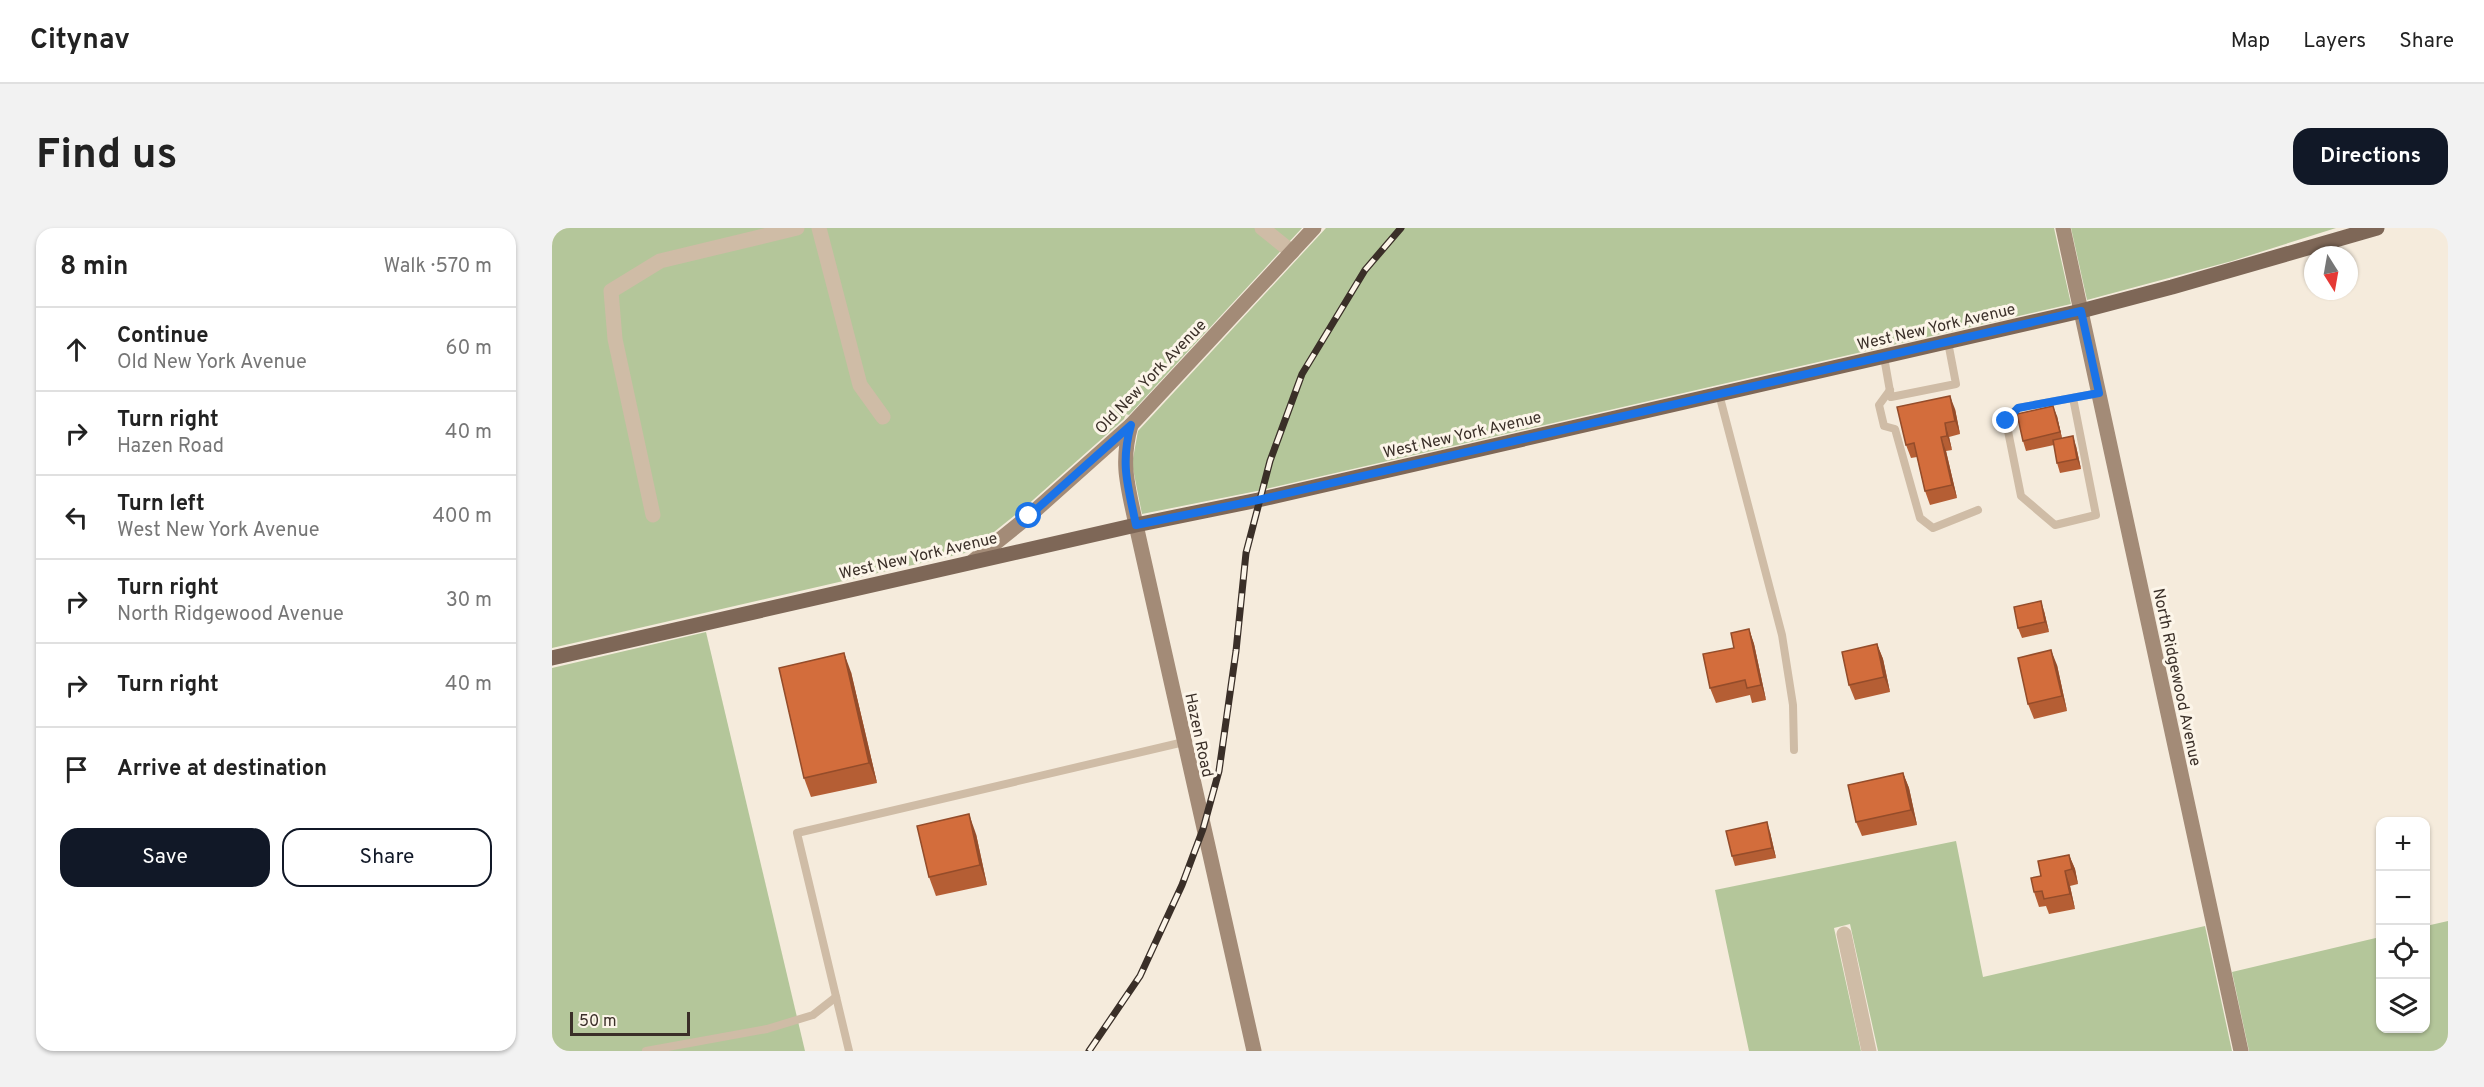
<!DOCTYPE html>
<html lang="en">
<head>
<meta charset="utf-8">
<style>
  :root { --surface:#fff; --page:#f2f2f2; --text:#222; --muted:#767676; --line:#e0e0e0; --accent:#111827 }
  body { margin:0; font-family:Overpass,sans-serif; background:var(--page); color:var(--text) }
  .controls { position:absolute; right:18px; bottom:18px; display:grid; overflow:hidden; border-radius:12px; box-shadow:0 2px 4px #0004 }
  .controls button { width:54px; height:54px; display:grid; place-items:center; padding:0; border:0; border-bottom:2px solid var(--line); background:var(--surface); color:var(--text); font:30px sans-serif }
  .compass { position:absolute; left:1752px; top:18px; width:54px; height:54px; border-radius:50%; background:var(--surface); box-shadow:0 2px 4px #0004; rotate:169deg }
  .scale { position:absolute; left:18px; bottom:15px; width:120px; box-sizing:border-box; padding-left:6px; border:3px solid #3a2f28; border-top:0; font-size:16px; line-height:21px; white-space:nowrap; color:#3a2f28; -webkit-text-stroke:4px #fcf5e9; paint-order:stroke }
  .stop { position:absolute; width:18px; height:18px; margin:-14px; border:4px solid #1a73e8; border-radius:50%; background:#fff }
  .stop.end { background:#1a73e8; border-color:#fff; box-shadow:0 2px 6px #0008 }
  .list { margin:0; padding:0; list-style:none }
  h2 { display:flex; justify-content:space-between; align-items:center; height:78px; margin:0; padding:0 24px; font-size:26px }
  h2 small { font-size:20px; font-weight:400; color:var(--muted) }
  .list li { display:grid; grid-template-columns:39px 1fr auto; gap:18px; align-items:center; box-sizing:border-box; height:84px; padding:0 24px; border-top:2px solid var(--line) }
  .list b { display:block; font-size:22px; white-space:nowrap }
  .list p { margin:0; font-size:20px; white-space:nowrap; color:var(--muted) }
  .list em { font-size:20px; font-style:normal; color:var(--muted) }
  .actions { display:flex; gap:12px; padding:18px 24px }
  .actions a { flex:1; padding:14px 0; border:2px solid var(--accent); border-radius:18px; text-align:center; font-size:21px; color:var(--accent) }
  .actions .main { background:var(--accent); color:#fff }
  .icon { flex:none; width:33px; height:33px; fill:none; stroke:currentColor; stroke-width:2; stroke-linecap:round; stroke-linejoin:round }
  .map { position:relative; flex:none; width:1896px; height:823px; overflow:hidden; border-radius:18px }
  header { display:flex; align-items:center; gap:36px; box-sizing:border-box; height:84px; padding:0 30px; background:var(--surface); border-bottom:2px solid var(--line) }
  header strong { font-size:28px }
  nav { display:flex; gap:33px; margin-inline-start:auto; font-size:21px }
  .intro { display:flex; align-items:center; justify-content:space-between; box-sizing:border-box; height:144px; padding:0 36px }
  h1 { margin:0; font-size:42px }
  .button { padding:15px 27px; border-radius:18px; background:var(--accent); color:#fff; font-size:21px; font-weight:700 }
  main { display:flex; gap:36px; padding:0 36px }
  aside { flex:1; background:var(--surface); border-radius:18px; box-shadow:0 2px 4px #0004 }
  .map>svg:first-child { display:block }
  .green { fill:#b4c69a }
  .lines { fill:none; stroke-linecap:round; stroke-linejoin:round }
  .lane { stroke:#cfbca6; stroke-width:8 }
  .street { stroke:#cfbca6; stroke-width:15 }
  .secondary { stroke:#a38b77; stroke-width:15 }
  .primary { stroke:#7e6757; stroke-width:15 }
  .rail-casing { stroke:#3a2f28; stroke-width:7 }
  .rail { stroke:#fcf5e9; stroke-width:4.5; stroke-dasharray:14; stroke-linecap:butt }
  .wall { fill:#b55e34 }
  .shaded-wall { fill:#944c2a }
  .building { fill:#d36d3c; stroke:#944c2a; stroke-width:1.5 }
  .route { stroke:#1a73e8; stroke-width:8 }
  .labels { text-anchor:middle; stroke-width:6; stroke-linejoin:round; paint-order:stroke }
  .street-label { font-size:16px; fill:#3a2f28; stroke:#fcf5e9 }
</style>
</head>
<body>
<header>
<strong>Citynav</strong>
<nav><a>Map</a><a>Layers</a><a>Share</a></nav>
</header>
<div class="intro"><h1>Find us</h1><a class="button">Directions</a></div>
<main>
<aside>
<h2>8 min<small>Walk · 570 m</small></h2>
<ul class="list">
<li><svg class="icon" aria-label="ahead" viewBox="0 0 24 24"><path d="M12 20V5M6 11l6-6 6 6"/></svg><div><b>Continue</b><p>Old New York Avenue</p></div><em>60 m</em></li>
<li><svg class="icon" aria-label="right" viewBox="0 0 24 24"><path d="M7 20v-9h11M14 6l5 5-5 5"/></svg><div><b>Turn right</b><p>Hazen Road</p></div><em>40 m</em></li>
<li><svg class="icon" aria-label="left" viewBox="0 0 24 24"><path d="M17 20v-9H6M10 6l-5 5 5 5"/></svg><div><b>Turn left</b><p>West New York Avenue</p></div><em>400 m</em></li>
<li><svg class="icon" aria-label="right" viewBox="0 0 24 24"><path d="M7 20v-9h11M14 6l5 5-5 5"/></svg><div><b>Turn right</b><p>North Ridgewood Avenue</p></div><em>30 m</em></li>
<li><svg class="icon" aria-label="right" viewBox="0 0 24 24"><path d="M7 20v-9h11M14 6l5 5-5 5"/></svg><div><b>Turn right</b></div><em>40 m</em></li>
<li><svg class="icon" aria-label="arrive" viewBox="0 0 24 24"><path d="M6 21V4h12l-3 4 3 4H6"/></svg><div><b>Arrive at destination</b></div></li>
</ul>
<div class="actions"><a class="main">Save</a><a>Share</a></div>
</aside>
<div class="map">
<svg width="1896" height="823" viewBox="0 0 1896 823">
  <rect width="100%" height="100%" fill="#f5ebdc"/>
  <g class="green">
    <path d="M0 0H750L577 187 574 186 572 191 472 280 417 324 0 420Z"/>
    <path d="M774 0H1502L1519 76 705 263 590 286 580 236 586 203Z"/>
    <path d="M1519 0H1784L1680 33 1535 72Z"/>
    <path d="M154 404 253 823H0V440Z"/>
    <path d="M1404 613 1431 749 1653 698 1680 823H1326L1298 696 1282 700 1309 823H1197L1163 662Z"/>
    <path d="M1896 693V823H1697L1680 744 1828 709V800H1874V698Z"/>
  </g>
  <g class="lines">
    <g class="lane">
      <path d="M1332 129 1339 169 1404 156 1396 114"/>
      <path d="M1338 162 1327 177 1332 198 1343 201 1368 290 1381 300 1426 282"/>
      <path d="M1167 166 1230 407 1241 477 1242 522"/>
      <path d="M1521 170 1544 287 1503 297 1469 268 1454 193 1466 180 1547 165"/>
      <path d="M94 823 215 801 261 787 284 769"/>
      <path d="M297 823 245 605 632 514"/>
    </g>
    <g class="street">
      <path d="M267 0 308 157 331 189"/>
      <path d="M710 0 740 24"/>
      <path d="M101 287 63 111 59 63 108 33 245 0"/>
      <path d="M1292 706 1317 823"/>
    </g>
    <g class="secondary">
      <path d="M1511 0 1689 823"/>
      <path d="M579 197C568 236 576 258 584 297L702 823"/>
      <path d="M421 333 477 288 579 197 762 0"/>
    </g>
    <path class="primary" d="M0 430 584 297 706 272 1529 83 1620 59 1825 0"/>
    <g class="rail-casing">
      <path id="rail" d="M537 823 588 748 630 657 651 601 667 543 684 423 694 325 718 233 750 146 813 42 849 0"/>
    </g>
    <use href="#rail" class="rail"/>
  </g>
  <g class="wall">
    <path d="M1403 181 1408 206 1397 209 1400 222 1394 223 1405 270 1378 277 1373 263 1365 229 1359 230 1354 217Z"/>
    <path d="M1505 188 1510 210 1524 218 1529 241 1508 245 1505 235 1502 217 1474 223 1471 213Z"/>
    <path d="M1492 383 1497 404 1470 410 1466 400Z"/>
    <path d="M1197 401 1202 416 1214 472 1200 475 1198 467 1164 475 1158 460 1182 420Z"/>
    <path d="M1325 416 1331 431 1338 464 1303 472 1297 457Z"/>
    <path d="M1505 437 1515 483 1482 491 1476 476Z"/>
    <path d="M299 444 325 555 259 569 252 550Z"/>
    <path d="M1351 545 1357 560 1365 597 1310 608 1304 594Z"/>
    <path d="M1218 604 1224 630 1183 638 1180 628Z"/>
    <path d="M424 606 435 657 384 668 377 649Z"/>
    <path d="M1517 627 1523 641 1526 656 1518 658 1523 681 1497 686 1494 678 1487 679 1482 664 1489 648Z"/>
  </g>
  <g class="shaded-wall">
    <path d="M1398 168 1403 181 1408 206 1403 193Z"/>
    <path d="M1501 178 1505 188 1511 215 1508 204Z"/>
    <path d="M1393 195 1397 209 1400 222 1395 208Z"/>
    <path d="M1521 208 1524 218 1529 241 1525 231Z"/>
    <path d="M1389 209 1394 223 1405 270 1400 257Z"/>
    <path d="M1489 373 1492 383 1497 404 1493 394Z"/>
    <path d="M1197 401 1202 416 1214 472 1209 457Z"/>
    <path d="M1325 416 1331 431 1338 464 1332 449Z"/>
    <path d="M1499 422 1505 437 1515 483 1510 468Z"/>
    <path d="M292 425 299 444 325 555 317 535Z"/>
    <path d="M1351 545 1357 560 1365 597 1359 582Z"/>
    <path d="M417 586 424 606 435 657 428 637Z"/>
    <path d="M1215 594 1218 604 1224 630 1220 620Z"/>
    <path d="M1517 627 1523 641 1526 656 1520 641Z"/>
    <path d="M1513 643 1518 658 1523 681 1518 666Z"/>
  </g>
  <g class="building">
    <path d="M1398 168 1403 193 1393 195 1395 208 1389 209 1400 257 1373 263 1362 215 1354 217 1345 179Z"/>
    <path d="M1501 178 1508 204 1471 213 1465 186Z"/>
    <path d="M1521 208 1525 231 1505 235 1501 212Z"/>
    <path d="M1489 373 1493 394 1466 400 1462 379Z"/>
    <path d="M1197 401 1209 457 1195 460 1193 452 1158 460 1151 426 1182 420 1179 405Z"/>
    <path d="M1325 416 1332 449 1297 457 1290 424Z"/>
    <path d="M1499 422 1510 468 1476 476 1466 430Z"/>
    <path d="M292 425 317 535 252 550 227 440Z"/>
    <path d="M1351 545 1359 582 1304 594 1296 557Z"/>
    <path d="M417 586 428 637 377 649 365 598Z"/>
    <path d="M1215 594 1220 620 1180 628 1174 603Z"/>
    <path d="M1517 627 1520 641 1513 643 1518 666 1492 671 1490 663 1482 664 1479 650 1489 648 1486 633Z"/>
  </g>
  <g class="lines">
    <path class="route" d="M477 288 579 197C568 236 576 258 584 297L706 272 1529 83 1547 165 1466 180 1454 193"/>
  </g>
  <g class="labels">
    <g class="street-label">
      <text transform="translate(1384 98) rotate(-13)" y="6">West New York Avenue</text>
      <text transform="translate(598 148) rotate(-46)" y="6">Old New York Avenue</text>
      <text transform="translate(910 206) rotate(-13)" y="6">West New York Avenue</text>
      <text transform="translate(366 327) rotate(-13)" y="6">West New York Avenue</text>
      <text transform="translate(1626 449) rotate(78)" y="6">North Ridgewood Avenue</text>
      <text transform="translate(648 507) rotate(78)" y="6">Hazen Road</text>
    </g>
  </g>
</svg>
<div class="controls">
<button>+</button>
<button>−</button>
<button><svg class="icon" aria-label="locate" viewBox="0 0 24 24"><circle cx="12" cy="12" r="6"/><path d="M12 2v4M12 18v4M2 12h4M18 12h4"/></svg></button>
<button><svg class="icon" aria-label="layers" viewBox="0 0 24 24"><path d="M12 4l9 5-9 5-9-5zM3 14l9 5 9-5"/></svg></button>
</div>
<svg class="compass" viewBox="-18 -18 36 36"><path d="M0-13l5 13h-10z" fill="#e53935"/><path d="M0 13l5-13h-10z" fill="#767676"/></svg>
<div class="scale">50 m</div>
<div class="stop" style="left:477px;top:288px"></div>
<div class="stop end" style="left:1454px;top:193px"></div>
</div>
</main>
</body>
</html>
